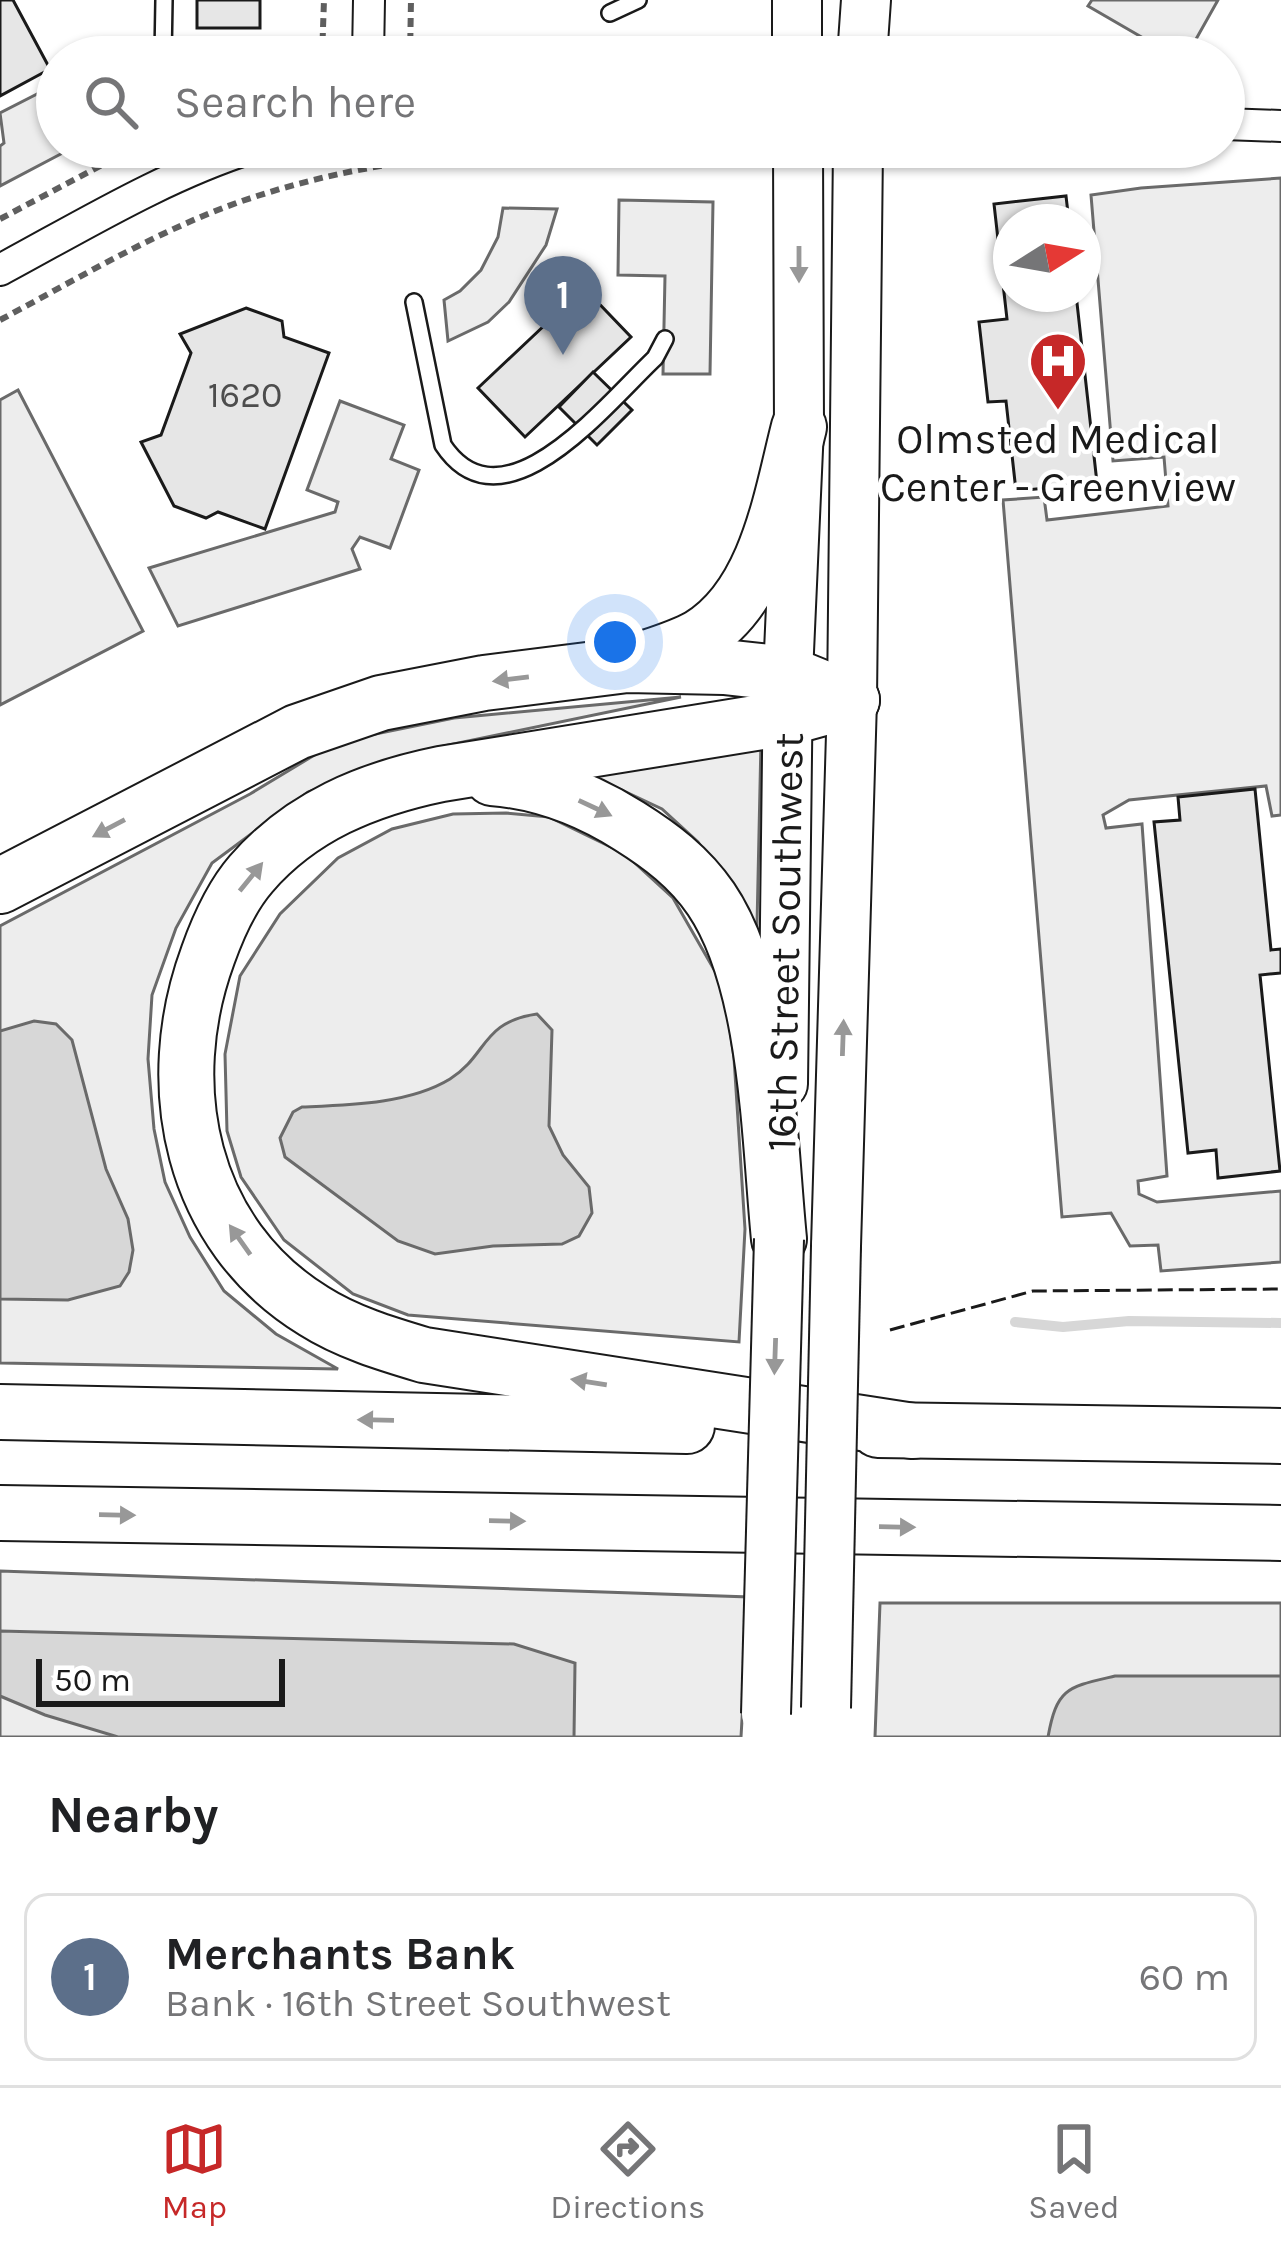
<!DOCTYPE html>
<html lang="en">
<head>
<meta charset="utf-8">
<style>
  :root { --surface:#fff; --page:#f6f6f6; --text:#202124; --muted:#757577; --line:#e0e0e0; --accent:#c62828 }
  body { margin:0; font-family:Karla,sans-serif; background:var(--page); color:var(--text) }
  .compass { position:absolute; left:993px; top:204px; width:108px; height:108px; border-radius:50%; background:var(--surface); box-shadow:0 3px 9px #0004; rotate:79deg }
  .scale { position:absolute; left:36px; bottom:30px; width:249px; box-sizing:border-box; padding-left:12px; border:6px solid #1a1a1a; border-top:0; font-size:33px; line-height:42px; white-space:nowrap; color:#1a1a1a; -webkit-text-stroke:9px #fff; paint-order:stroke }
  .you { position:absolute; left:615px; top:642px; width:42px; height:42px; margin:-30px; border:9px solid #fff; border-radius:50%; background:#1a73e8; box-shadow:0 0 0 18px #1a73e833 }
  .badge { display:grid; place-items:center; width:78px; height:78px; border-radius:50%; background:var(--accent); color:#fff; font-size:39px; font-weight:700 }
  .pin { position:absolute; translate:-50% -99px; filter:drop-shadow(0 3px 6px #0008) }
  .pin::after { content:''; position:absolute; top:63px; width:42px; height:36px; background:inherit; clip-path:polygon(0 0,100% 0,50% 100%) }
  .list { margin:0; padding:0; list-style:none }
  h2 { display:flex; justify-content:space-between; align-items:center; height:156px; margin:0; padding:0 48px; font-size:51px }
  h2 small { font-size:39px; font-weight:400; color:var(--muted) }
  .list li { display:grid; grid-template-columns:78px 1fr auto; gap:36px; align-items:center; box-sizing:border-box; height:168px; margin:0 24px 24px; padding:0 24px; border:3px solid var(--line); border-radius:24px }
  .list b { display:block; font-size:45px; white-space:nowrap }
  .list p { margin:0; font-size:39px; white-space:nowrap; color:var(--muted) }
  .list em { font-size:39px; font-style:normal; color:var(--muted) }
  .icon { flex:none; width:66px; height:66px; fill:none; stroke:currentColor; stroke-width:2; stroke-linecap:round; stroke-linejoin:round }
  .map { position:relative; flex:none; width:1281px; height:1737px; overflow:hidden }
  .search { position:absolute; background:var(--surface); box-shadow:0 3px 9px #0004; left:36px; right:36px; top:36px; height:132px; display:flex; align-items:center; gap:30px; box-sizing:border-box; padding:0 42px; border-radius:66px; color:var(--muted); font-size:45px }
  .sheet { height:348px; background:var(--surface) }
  nav { display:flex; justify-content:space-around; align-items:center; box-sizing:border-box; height:168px; border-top:3px solid var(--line); background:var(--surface); font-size:33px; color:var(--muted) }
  nav a { display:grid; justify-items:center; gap:6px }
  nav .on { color:var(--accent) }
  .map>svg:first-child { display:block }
  .built { fill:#ededed; stroke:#6a6a6a; stroke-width:3 }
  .water { fill:#d7d7d7; stroke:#6a6a6a; stroke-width:3 }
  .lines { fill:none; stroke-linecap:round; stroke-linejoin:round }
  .stream { stroke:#d7d7d7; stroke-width:10 }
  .building { fill:#e6e6e6; stroke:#1a1a1a; stroke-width:3 }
  .service-casing { stroke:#1a1a1a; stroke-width:20 }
  .minor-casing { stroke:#1a1a1a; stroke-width:34 }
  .primary-casing { stroke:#1a1a1a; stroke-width:52 }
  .motorway-casing { stroke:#1a1a1a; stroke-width:58 }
  .path { stroke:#5f5f5f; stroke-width:6; stroke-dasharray:9 6; stroke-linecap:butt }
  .service { stroke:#fff; stroke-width:15 }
  .minor { stroke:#fff; stroke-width:30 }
  .primary { stroke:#fff; stroke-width:48 }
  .motorway { stroke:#fff; stroke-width:54 }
  .primary-bridge-casing { stroke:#1a1a1a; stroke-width:52; stroke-linecap:butt }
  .primary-bridge { stroke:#fff; stroke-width:48 }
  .fence { stroke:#1a1a1a; stroke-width:3; stroke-dasharray:15 6; stroke-linecap:butt }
  .oneway { fill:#989898 }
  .labels { text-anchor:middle; stroke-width:9; stroke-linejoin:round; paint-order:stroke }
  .number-label { font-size:36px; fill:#4d4d4d }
  .poi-label { font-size:42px; fill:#1a1a1a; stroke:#fff }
  .street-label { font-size:42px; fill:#1a1a1a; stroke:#fff }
</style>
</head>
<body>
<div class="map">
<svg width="1281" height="1737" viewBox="0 0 1281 1737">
  <rect width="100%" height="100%" fill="#fff"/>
  <g class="built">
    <path d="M1092 0H1218L1186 57H1176L1088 6Z"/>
    <path d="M43 91 57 118V147H74L0 186V146L4 143 0 113Z"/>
    <path d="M1281 178V815L1272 816 1266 786 1129 800 1103 815 1106 828 1142 824 1167 1176 1138 1181 1139 1194 1157 1202 1281 1191V1262L1161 1271 1158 1245 1130 1246 1111 1213 1062 1217 1003 500 1044 497 1047 520 1168 506 1164 457 1113 461 1091 195 1141 188Z"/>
    <path d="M619 200 713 202 710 374H663L665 276 618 275Z"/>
    <path d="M503 208 557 209 546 245 509 302 488 322 448 341 444 300 460 291 481 270 498 237Z"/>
    <path d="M18 390 143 631 0 705V400Z"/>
    <path d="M340 401 404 425 391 459 419 470 390 548 360 537 352 549 360 569 178 626 149 568 335 512 338 502 307 490Z"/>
    <path d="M681 697 420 751 308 792 212 863 176 928 152 995 148 1059 154 1129 165 1182 190 1237 224 1291 276 1334 338 1369 0 1363V926L250 794 336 742 454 718Z"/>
    <path d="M761 741 757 926 698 842 662 809 592 776Z"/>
    <path d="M506 813 549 817 625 854 673 898 724 987 734 1058 745 1229 739 1342 408 1315 353 1294 284 1240 241 1177 227 1131 225 1054 240 976 280 914 338 858 392 829 453 814Z"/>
    <path d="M0 1571 749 1597 741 1737H0Z"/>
    <path d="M880 1603H1281V1737H875Z"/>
  </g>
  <g class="water">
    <path d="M537 1014 552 1030 549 1126 563 1155 589 1187 592 1213 579 1236 562 1244 493 1246 435 1254 398 1241 285 1157 280 1138 293 1112 302 1107C349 1105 409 1104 450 1079 488 1055 481 1022 537 1014Z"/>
    <path d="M34 1021 56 1024 72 1040 106 1169 128 1219 133 1250 129 1272 120 1286 68 1300 0 1299V1031Z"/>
    <path d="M0 1631 514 1644 575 1663 574 1737H118L45 1715 0 1696Z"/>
    <path d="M1115 1676H1281V1737H1048C1057 1687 1068 1687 1115 1676Z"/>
  </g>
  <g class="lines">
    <path class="stream" d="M1015 1322 1063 1327 1129 1321 1281 1323"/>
  </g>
  <g class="building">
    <path d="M0 0H13L50 69 0 96Z"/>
    <rect x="197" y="0" width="63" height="28"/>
    <path d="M1066 196 1069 222H1011V294H1076L1097 483 1016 491 1006 401 988 402 979 322 1007 319 994 204Z"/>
    <path d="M584 288 631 337 525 437 478 388Z"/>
    <path d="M246 308 282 321 284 337 329 353 265 529 218 512 206 518 174 506 141 442 161 435 191 353 180 334Z"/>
    <path d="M593 372 632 410 597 445 559 407Z"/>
    <path d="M1255 789 1271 950 1281 949V973L1260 975 1280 1171 1218 1178 1216 1150 1188 1153 1154 822 1180 820 1178 797Z"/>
  </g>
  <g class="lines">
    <g class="service-casing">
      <g id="service">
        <path d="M610 13 638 0"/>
        <path d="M163 57 164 0"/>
        <path d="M414 302 443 445C503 535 607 403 655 358L665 339"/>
      </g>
    </g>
    <g class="minor-casing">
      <g id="minor">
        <path d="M368 57 369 0"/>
        <path d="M1224 124 1281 126"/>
        <path d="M0 270C82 226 165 175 254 147"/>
      </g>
    </g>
    <g class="primary-casing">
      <g id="primary">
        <path d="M797 57V0"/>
        <path d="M862 57 866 0"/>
        <path d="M783 1084 788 674 799 427 798 147"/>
        <path d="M836 1246 852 700 858 147"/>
      </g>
    </g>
    <g class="motorway-casing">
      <g id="motorway">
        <path d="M646 658C664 652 683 646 699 637 767 596 781 497 799 427"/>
        <path d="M852 700 787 718 441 774C368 789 301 816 251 874 231 897 218 927 208 955 160 1085 190 1235 314 1311 347 1332 387 1344 424 1355L913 1431"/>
        <path d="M492 778C541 782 588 800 629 826 661 846 689 867 711 899 768 983 769 1139 779 1239"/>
        <path d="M0 886 297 732 381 703 484 683 627 665 724 667 788 674 852 700"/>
        <path d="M0 1412 687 1426"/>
        <path d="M878 1430 1281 1436"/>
        <path d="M0 1513 1281 1533"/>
      </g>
    </g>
    <g class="path">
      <path d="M322 57 324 0"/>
      <path d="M410 57 411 0"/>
      <path d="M400 161 401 147"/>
      <path d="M0 219 136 147"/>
      <path d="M0 320C83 276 165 226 254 197 419 143 590 145 761 157"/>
    </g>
    <use href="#service" class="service"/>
    <use href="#minor" class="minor"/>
    <use href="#primary" class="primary"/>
    <use href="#motorway" class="motorway"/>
    <g class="primary-bridge-casing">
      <g id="primary-bridge">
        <path d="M826 1708 836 1246"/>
        <path d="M766 1714 779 1239"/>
      </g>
    </g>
    <use href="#primary-bridge" class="primary-bridge"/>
    <path class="fence" d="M890 1330 1033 1291 1281 1289"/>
  </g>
  <defs><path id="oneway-solid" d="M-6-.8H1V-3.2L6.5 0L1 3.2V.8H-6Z" transform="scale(3)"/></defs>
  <g class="oneway">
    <use href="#oneway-solid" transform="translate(799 264) rotate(90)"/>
    <use href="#oneway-solid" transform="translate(511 679) rotate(173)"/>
    <use href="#oneway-solid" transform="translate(595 808) rotate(25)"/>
    <use href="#oneway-solid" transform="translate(109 828) rotate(152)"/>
    <use href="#oneway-solid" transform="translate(251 877) rotate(-51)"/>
    <use href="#oneway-solid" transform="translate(843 1038) rotate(-88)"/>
    <use href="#oneway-solid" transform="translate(240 1240) rotate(-125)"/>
    <use href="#oneway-solid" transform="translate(775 1356) rotate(92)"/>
    <use href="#oneway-solid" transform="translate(589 1382) rotate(-171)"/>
    <use href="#oneway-solid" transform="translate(376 1420) rotate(-179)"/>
    <use href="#oneway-solid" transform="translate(117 1515) rotate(1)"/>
    <use href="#oneway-solid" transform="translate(507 1521) rotate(1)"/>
    <use href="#oneway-solid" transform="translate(897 1527) rotate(1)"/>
  </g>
  <defs>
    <g id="hospital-pin" transform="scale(3)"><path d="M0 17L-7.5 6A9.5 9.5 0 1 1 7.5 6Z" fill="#c62828" stroke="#fff"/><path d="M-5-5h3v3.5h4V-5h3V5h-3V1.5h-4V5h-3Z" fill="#fff"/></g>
  </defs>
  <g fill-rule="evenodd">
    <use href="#hospital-pin" x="1058" y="361"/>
  </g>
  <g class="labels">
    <g class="number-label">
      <text x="245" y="407">1620</text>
    </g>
    <g class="poi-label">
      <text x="1058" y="453">Olmsted Medical<tspan x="1058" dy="48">Center - Greenview</tspan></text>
    </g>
    <g class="street-label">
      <text transform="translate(784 942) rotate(-89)" y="15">16th Street Southwest</text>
    </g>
  </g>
</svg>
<svg class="compass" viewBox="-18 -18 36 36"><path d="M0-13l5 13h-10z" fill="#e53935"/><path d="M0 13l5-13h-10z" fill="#757577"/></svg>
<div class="scale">50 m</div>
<div class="you"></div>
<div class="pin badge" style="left:563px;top:355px;background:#5c6f8a">1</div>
<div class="search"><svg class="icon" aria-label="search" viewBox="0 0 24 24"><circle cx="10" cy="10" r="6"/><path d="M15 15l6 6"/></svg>Search here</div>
</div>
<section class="sheet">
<h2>Nearby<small></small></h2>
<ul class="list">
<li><span class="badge" style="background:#5c6f8a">1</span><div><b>Merchants Bank</b><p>Bank · 16th Street Southwest</p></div><em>60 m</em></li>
</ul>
</section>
<nav>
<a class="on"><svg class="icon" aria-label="map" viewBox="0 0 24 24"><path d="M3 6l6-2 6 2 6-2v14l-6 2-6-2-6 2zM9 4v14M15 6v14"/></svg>Map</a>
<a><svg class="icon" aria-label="directions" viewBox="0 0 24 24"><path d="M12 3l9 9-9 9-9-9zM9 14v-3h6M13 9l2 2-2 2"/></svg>Directions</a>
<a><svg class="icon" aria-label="saved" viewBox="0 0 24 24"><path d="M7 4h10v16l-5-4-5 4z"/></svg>Saved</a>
</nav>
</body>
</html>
